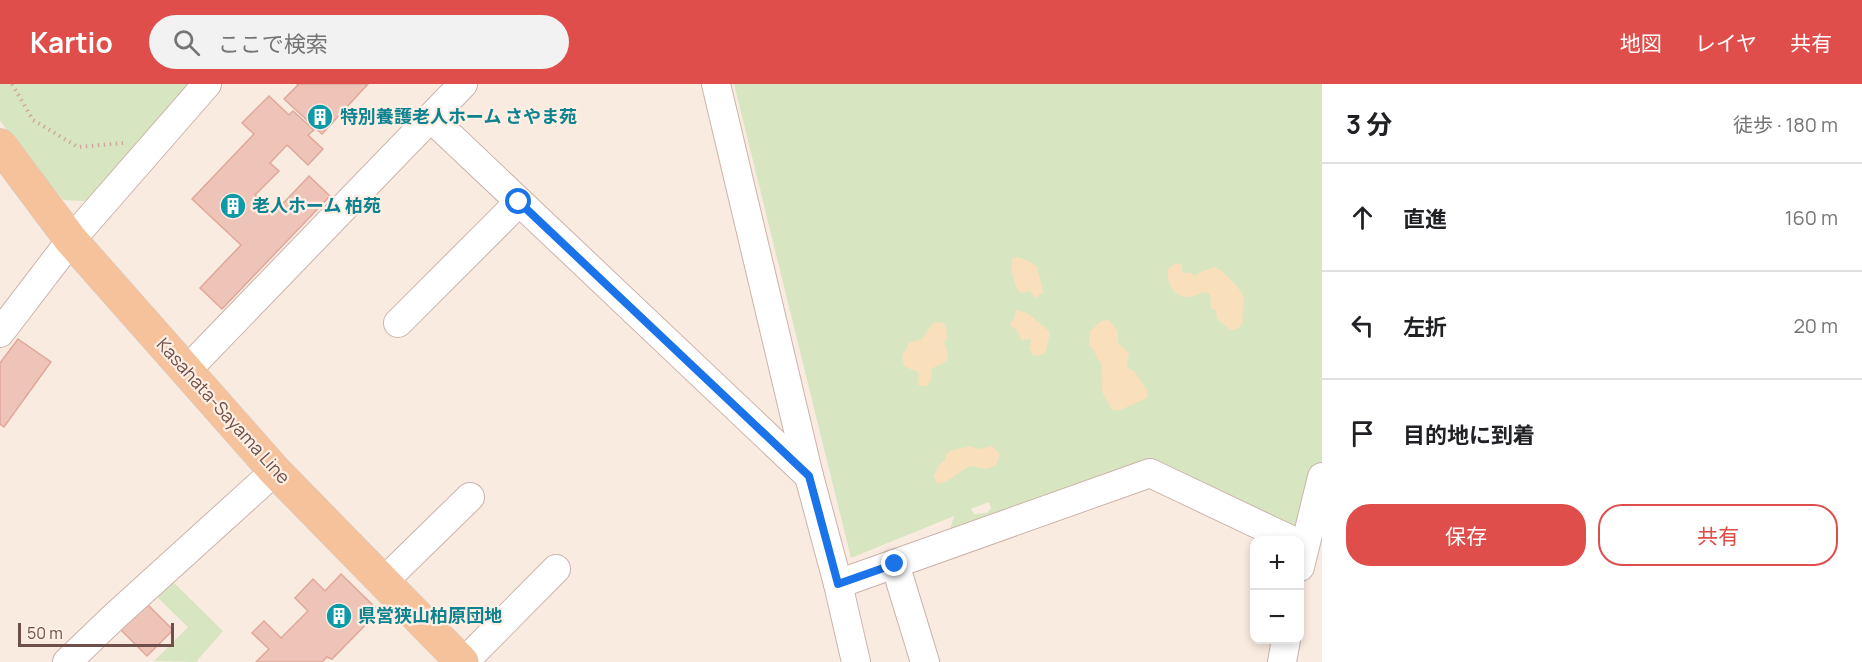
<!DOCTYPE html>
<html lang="ja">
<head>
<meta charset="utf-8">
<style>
  :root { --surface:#fff; --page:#f2f2f2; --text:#202124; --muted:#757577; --line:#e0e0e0; --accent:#df4e4a }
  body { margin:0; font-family:Manrope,"Noto Sans JP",sans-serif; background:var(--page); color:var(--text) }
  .controls { position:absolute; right:18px; bottom:18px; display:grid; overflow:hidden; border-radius:12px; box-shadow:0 3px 9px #0003 }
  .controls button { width:54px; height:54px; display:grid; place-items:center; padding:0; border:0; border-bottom:2px solid var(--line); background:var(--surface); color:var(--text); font:30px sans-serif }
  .scale { position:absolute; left:18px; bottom:15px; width:156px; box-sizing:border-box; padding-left:6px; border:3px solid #6f4f49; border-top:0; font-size:16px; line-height:21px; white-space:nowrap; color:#6f4f49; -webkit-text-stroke:4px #feefe5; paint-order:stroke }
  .stop { position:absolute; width:18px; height:18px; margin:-14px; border:4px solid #1a73e8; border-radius:50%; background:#fff }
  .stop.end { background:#1a73e8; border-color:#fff; box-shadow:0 2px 6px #0008 }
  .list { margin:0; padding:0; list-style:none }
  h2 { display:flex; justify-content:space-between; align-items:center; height:78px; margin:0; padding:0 24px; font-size:26px }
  h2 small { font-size:20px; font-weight:400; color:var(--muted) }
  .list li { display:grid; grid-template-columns:39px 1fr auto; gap:18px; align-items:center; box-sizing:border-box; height:108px; padding:0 24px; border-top:2px solid var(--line) }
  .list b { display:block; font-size:22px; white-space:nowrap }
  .list em { font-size:20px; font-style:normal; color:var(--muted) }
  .actions { display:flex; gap:12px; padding:18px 24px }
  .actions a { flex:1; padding:14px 0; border:2px solid var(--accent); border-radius:24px; text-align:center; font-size:21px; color:var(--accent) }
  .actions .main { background:var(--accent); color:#fff }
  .icon { flex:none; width:33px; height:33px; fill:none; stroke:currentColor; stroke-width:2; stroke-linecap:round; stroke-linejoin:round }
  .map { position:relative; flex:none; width:1322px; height:578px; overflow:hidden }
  header { display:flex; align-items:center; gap:36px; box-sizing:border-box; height:84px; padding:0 30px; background:var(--accent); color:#fff }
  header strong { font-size:28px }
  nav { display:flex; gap:33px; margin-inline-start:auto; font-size:21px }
  .search { width:420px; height:54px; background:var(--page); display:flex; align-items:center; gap:15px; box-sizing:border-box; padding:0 21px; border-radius:33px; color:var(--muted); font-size:22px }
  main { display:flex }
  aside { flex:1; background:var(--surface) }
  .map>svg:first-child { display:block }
  .green { fill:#d7e6c0; fill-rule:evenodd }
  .sand { fill:#f9dfbc }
  .building { fill:#eec4b9; stroke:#e0a79a; stroke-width:1.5 }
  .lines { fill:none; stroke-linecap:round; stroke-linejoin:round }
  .minor-casing { stroke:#ccb3aa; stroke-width:30 }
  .major-casing { stroke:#d4cac8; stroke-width:34 }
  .path { stroke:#d2a79d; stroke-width:4; stroke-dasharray:1.5 4.5; stroke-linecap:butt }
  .minor { stroke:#fff; stroke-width:28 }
  .major { stroke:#f6c29b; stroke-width:33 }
  .route { stroke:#1a73e8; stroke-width:8 }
  .labels { text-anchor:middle; stroke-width:4.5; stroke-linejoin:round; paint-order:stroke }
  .culture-label { font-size:18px; font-weight:bold; fill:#0d838f; stroke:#feefe5; text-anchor:start }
  .street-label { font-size:18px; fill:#6f4f49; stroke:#feefe5 }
</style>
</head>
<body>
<header>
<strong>Kartio</strong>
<div class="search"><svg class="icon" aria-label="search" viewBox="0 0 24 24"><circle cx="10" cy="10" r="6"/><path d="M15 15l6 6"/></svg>ここで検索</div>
<nav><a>地図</a><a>レイヤ</a><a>共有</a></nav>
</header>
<main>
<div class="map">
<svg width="1322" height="578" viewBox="0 0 1322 578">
  <rect width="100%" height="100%" fill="#faebe0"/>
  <g class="green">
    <path d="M0 0H202L96 109 84 117 63 116 0 37Z"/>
    <path d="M734 0H1322V453L1299 452 1175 390 950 446 954 432 851 474ZM989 418 991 424 987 429 974 430 971 425Z"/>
    <path d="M174 499 223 547 196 578 154 577 188 543 152 508Z"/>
  </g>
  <g class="sand">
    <path d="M1017 173C1022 174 1034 180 1037 183L1043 208 1035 214 1030 207 1022 209 1017 206C1015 196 1008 185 1013 174Z"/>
    <path d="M1175 179 1182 181V187L1184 189H1191L1194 192 1205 186 1215 183C1224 188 1245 207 1244 217 1243 225 1242 229 1243 237L1238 245 1231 246 1217 235 1216 227 1211 224 1210 210 1202 208C1183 221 1165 207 1168 185Z"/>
    <path d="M1016 226 1027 229 1050 248 1046 268 1039 272 1033 271 1029 264 1031 258 1030 255 1022 256 1015 244 1011 243 1010 239 1013 237Z"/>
    <path d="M1109 236 1118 247V259L1129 269 1127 279 1128 284 1134 287 1148 308 1147 314 1120 326H1112L1102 308 1101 279C1096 273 1095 266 1089 261V248L1101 237Z"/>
    <path d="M942 238 946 242 947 254 944 259C952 274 948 279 932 284L931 297 926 302H920L917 300 919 289 904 282 902 272 909 259 922 255 933 239Z"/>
    <path d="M970 362 978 365 992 362 1000 370 996 381 987 385 970 382C958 388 950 398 937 400L934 392 939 381 945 376 946 370C953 364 962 365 970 362Z"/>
  </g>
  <g class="building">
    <path d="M297 0H368L322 50 284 15 298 1Z"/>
    <path d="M269 12 289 31 293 27 314 46 308 51 323 65 308 81 287 61 270 79 279 87 255 111 274 129 309 92 330 112 222 225 200 204 241 161 192 115 254 50 242 39Z"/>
    <path d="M18 255 51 278 4 343 0 340V279Z"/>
    <path d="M341 490 379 527 332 575 327 573 322 578H256L269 565 252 549 264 537 281 554 308 527 295 514 313 495 325 507Z"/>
    <path d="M145 518 173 546 147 572 119 544Z"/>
  </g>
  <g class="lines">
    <g class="minor-casing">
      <g id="minor">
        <path d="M716 0 809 392 838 500 856 578"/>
        <path d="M431 34 809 392"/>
        <path d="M398 239 519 118"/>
        <path d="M0 249 71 156 207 0"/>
        <path d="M186 287 463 0"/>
        <path d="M895 480 925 578"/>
        <path d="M1300 483 1322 393"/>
        <path d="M383 498 470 413"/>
        <path d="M838 500 1150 389 1291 456"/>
        <path d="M67 578 115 532 275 387"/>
        <path d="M464 578 556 485"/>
        <path d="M1282 578 1286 556"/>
      </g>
    </g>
    <g class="major-casing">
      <path id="major" d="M0 61 71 156 275 387 462 578"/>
    </g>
    <path class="path" d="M12 0 33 36 78 63 123 59"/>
    <use href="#minor" class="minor"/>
    <use href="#major" class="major"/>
  </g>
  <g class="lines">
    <path class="route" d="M519 118 809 392 838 500 895 480"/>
  </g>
  <defs>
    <g id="building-disc" transform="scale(1.35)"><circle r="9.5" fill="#0f9aa8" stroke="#feefe5"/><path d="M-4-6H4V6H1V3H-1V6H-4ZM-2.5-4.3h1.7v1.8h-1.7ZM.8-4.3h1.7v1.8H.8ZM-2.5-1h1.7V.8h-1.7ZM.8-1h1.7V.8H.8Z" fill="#fff"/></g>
  </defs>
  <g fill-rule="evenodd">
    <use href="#building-disc" x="320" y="33"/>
    <use href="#building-disc" x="233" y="122"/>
    <use href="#building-disc" x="339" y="532"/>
  </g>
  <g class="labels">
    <g class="culture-label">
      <text x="340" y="39">特別養護老人ホーム さやま苑</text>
      <text x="252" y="128">老人ホーム 柏苑</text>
      <text x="358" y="538">県営狭山柏原団地</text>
    </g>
    <g class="street-label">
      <text transform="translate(223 327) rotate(48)" y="6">Kasahata-Sayama Line</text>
    </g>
  </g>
</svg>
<div class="controls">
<button>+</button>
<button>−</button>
</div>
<div class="scale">50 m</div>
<div class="stop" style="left:519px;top:118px"></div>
<div class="stop end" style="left:895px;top:480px"></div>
</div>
<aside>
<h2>3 分<small>徒歩 · 180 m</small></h2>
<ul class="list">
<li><svg class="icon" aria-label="ahead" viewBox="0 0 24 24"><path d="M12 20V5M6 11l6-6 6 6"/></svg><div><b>直進</b></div><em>160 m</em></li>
<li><svg class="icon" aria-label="left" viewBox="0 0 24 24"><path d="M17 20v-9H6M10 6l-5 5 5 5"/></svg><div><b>左折</b></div><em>20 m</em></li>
<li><svg class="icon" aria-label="arrive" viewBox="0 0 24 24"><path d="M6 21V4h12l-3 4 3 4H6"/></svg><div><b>目的地に到着</b></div></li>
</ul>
<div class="actions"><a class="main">保存</a><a>共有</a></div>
</aside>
</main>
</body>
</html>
